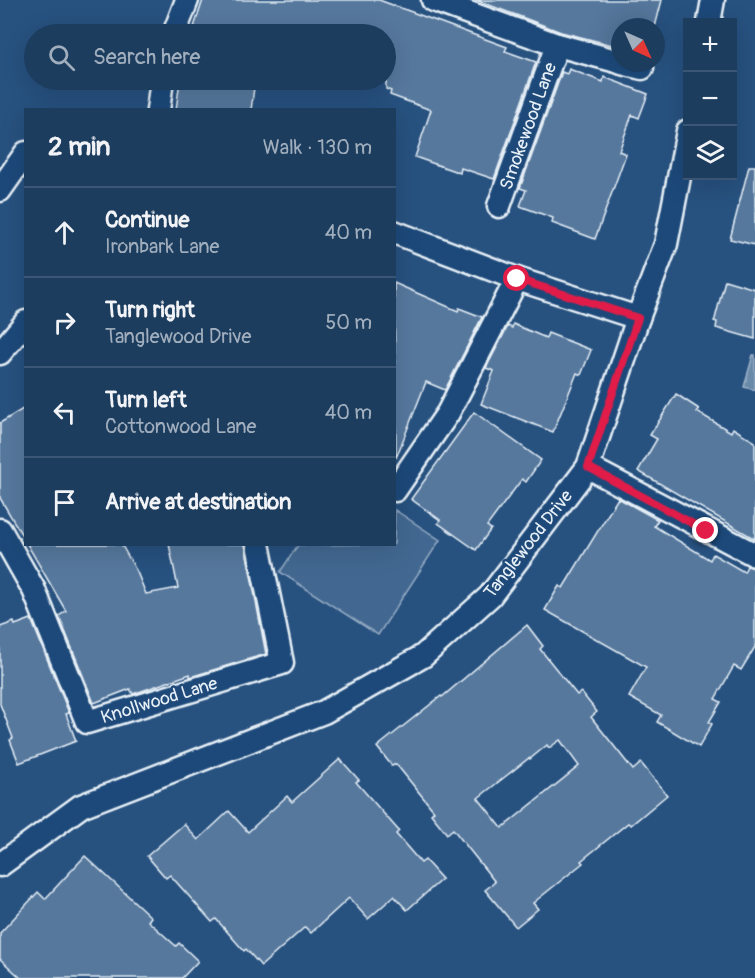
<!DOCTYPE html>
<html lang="en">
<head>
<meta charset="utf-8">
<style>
  :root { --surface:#1d3d5f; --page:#254465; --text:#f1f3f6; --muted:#a0aebd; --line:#3b5674 }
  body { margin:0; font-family:Pangolin,sans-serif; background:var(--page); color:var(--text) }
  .controls { position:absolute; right:18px; top:18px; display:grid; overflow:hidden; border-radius:0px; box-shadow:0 6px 24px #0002 }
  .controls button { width:54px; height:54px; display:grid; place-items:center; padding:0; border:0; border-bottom:2px solid var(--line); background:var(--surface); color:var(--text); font:30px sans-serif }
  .compass { position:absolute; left:611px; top:18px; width:54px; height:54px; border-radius:50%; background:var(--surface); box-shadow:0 6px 24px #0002; rotate:135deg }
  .stop { position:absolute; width:18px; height:18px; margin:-14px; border:4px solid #e11d48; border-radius:50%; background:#fff }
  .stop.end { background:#e11d48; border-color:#fff; box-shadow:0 2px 6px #0008 }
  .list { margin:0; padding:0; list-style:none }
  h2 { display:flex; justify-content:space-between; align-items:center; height:78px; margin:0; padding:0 24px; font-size:26px }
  h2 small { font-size:20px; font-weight:400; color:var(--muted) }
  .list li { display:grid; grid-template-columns:39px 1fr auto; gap:18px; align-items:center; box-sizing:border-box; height:90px; padding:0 24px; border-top:2px solid var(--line) }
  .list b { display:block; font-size:22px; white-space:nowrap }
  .list p { margin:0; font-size:20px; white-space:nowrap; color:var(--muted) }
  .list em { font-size:20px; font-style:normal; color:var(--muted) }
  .icon { flex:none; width:33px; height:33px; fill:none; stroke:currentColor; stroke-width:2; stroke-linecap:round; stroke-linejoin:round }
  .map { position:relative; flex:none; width:755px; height:978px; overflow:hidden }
  .search { position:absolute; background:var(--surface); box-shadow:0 6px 24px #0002; left:24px; top:24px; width:372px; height:66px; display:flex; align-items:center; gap:15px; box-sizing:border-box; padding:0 21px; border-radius:33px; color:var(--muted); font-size:22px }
  .panel { position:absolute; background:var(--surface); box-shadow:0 6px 24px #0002; left:24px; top:108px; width:372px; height:438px; border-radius:0px }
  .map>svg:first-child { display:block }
  .green { fill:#436891; stroke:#96acc4; stroke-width:1.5 }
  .water { fill:#6b8aaa; stroke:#9db3c9; stroke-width:1.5 }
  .building { fill:#57789d; stroke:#e8f1f8; stroke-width:1.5; fill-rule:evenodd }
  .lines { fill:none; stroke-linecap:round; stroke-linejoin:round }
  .minor-casing { stroke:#e8f1f8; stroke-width:27 }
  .minor { stroke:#1f4a7a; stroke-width:22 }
  .route { stroke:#e11d48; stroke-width:8 }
  .labels { text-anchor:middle; stroke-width:5; stroke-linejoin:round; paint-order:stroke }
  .street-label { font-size:18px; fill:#e8f1f8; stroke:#1f4a7a }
</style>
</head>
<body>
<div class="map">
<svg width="755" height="978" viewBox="0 0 755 978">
  <rect width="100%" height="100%" fill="#27517f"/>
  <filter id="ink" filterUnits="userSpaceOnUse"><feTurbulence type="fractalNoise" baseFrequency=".0167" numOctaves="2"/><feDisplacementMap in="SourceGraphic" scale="12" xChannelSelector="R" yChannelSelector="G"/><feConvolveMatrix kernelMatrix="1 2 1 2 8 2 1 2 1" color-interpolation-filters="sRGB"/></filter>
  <g filter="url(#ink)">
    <path class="green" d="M395 510 440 540 378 635 280 572 298 545 394 544Z"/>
    <path class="water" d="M753 355H755V390L744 387Z"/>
    <g class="building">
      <path d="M203 0H379L507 47 505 51 536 62 494 179 461 168 460 173 415 157 431 110 390 95 391 91 386 89V34H216L194 27Z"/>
      <path d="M476 0H662L655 27H620V47L561 32Z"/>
      <path d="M569 69 603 82 604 77 648 94 639 118 632 115 619 151 626 154 595 239 552 223 553 218 520 206 526 190 520 188 562 72 567 74Z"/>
      <path d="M180 80H255L251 110H176Z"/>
      <path d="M749 166H755V245L730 239Z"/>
      <path d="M725 280 755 289V339L716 328 717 322 714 321 715 319Z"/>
      <path d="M394 283 458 311 459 308 482 317 445 390 426 382 396 458Z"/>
      <path d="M513 324 546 338 548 333 591 350 581 375 577 373 553 432 481 404 494 371 486 368 508 326 512 328Z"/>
      <path d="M676 394 699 409 697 412 731 432 733 428 755 442V539L638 471 657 439 650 435Z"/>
      <path d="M26 407V542L0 498V423Z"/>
      <path d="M474 412 541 460 526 482 522 479 487 526 491 529 476 550 438 523 440 520 411 499Z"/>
      <path d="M618 498 658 520 654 526 710 560 713 554 744 572 747 566 755 568V647L741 670 734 666 715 699 721 702 709 722 712 724 699 747 657 722 661 715 629 697 646 667 545 610 559 586 563 588Z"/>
      <path d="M27 544H121L137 572 146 594 178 588 169 544H245L266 654 190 677V674L133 694 130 689 94 703 59 616 66 611Z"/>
      <path d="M31 619 69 713 66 714 76 741 19 763 10 740 13 738 0 704V627L14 622 15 625Z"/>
      <path d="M527 625 543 646 540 649 577 695 581 692 597 712 591 717 633 770 641 763 667 795 631 825 628 823 581 861 583 863 533 903 538 909 516 927 485 890 495 882 453 829 447 834 431 814 434 811 396 764 392 766 377 747 441 696 442 697ZM560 740 579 766 502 828 478 798 529 758 530 759 547 745 549 748Z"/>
      <path d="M340 759 359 780 356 782 399 831 396 834 421 863 425 860 442 879 407 910 394 896 368 919 349 898 311 933 305 927 261 966 246 949 244 951 216 919 212 922 170 875 166 878 147 856 184 824 198 840 229 811 248 832 287 796 292 802Z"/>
      <path d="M85 856 151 917 148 921 176 946 179 943 198 961 182 978H21L0 959V933L38 892 45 899Z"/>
    </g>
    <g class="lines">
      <g class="minor-casing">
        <g id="minor">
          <path d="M433 0 557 45 620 62"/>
          <path d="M709 22 713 0"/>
          <path d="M174 34 187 0"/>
          <path d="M622 63 642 68"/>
          <path d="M158 110 162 80"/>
          <path d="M0 190 26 153"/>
          <path d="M499 206 557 45"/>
          <path d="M394 232 517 279 638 318"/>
          <path d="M0 353 26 322"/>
          <path d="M588 467 755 555"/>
          <path d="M395 490 448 413 517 279"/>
          <path d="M0 530 34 590 87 722 282 663 258 544"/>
          <path d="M0 865 81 806 324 712 423 656 490 596 588 467 638 318 666 244 688 131"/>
        </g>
      </g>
      <use href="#minor" class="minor"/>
    </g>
  </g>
  <g class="lines" filter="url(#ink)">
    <path class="route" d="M517 279 638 318 588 467 706 531"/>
  </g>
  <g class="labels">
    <g class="street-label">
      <text transform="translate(528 126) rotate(-70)" y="6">Smokewood Lane</text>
      <text transform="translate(528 544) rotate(-52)" y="6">Tanglewood Drive</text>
      <text transform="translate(159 700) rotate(-17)" y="6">Knollwood Lane</text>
    </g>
  </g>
</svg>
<div class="controls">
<button>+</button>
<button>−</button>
<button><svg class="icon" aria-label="layers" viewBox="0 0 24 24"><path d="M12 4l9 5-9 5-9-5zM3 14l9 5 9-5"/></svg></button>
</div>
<svg class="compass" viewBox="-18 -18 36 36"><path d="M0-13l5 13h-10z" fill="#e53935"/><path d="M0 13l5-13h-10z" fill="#a0aebd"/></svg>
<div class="stop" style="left:517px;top:279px"></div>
<div class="stop end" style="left:706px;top:531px"></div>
<div class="search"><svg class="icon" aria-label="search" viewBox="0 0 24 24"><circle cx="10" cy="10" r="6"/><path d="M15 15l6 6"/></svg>Search here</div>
<section class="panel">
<h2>2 min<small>Walk · 130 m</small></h2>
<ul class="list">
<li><svg class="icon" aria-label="ahead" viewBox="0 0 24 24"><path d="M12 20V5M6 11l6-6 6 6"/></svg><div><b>Continue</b><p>Ironbark Lane</p></div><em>40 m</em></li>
<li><svg class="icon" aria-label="right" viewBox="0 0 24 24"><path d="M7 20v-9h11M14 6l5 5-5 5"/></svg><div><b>Turn right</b><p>Tanglewood Drive</p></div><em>50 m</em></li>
<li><svg class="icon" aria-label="left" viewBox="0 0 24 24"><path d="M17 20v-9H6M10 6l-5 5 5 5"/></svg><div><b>Turn left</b><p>Cottonwood Lane</p></div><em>40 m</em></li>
<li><svg class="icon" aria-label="arrive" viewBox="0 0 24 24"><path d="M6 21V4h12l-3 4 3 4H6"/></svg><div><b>Arrive at destination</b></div></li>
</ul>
</section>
</div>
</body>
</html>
